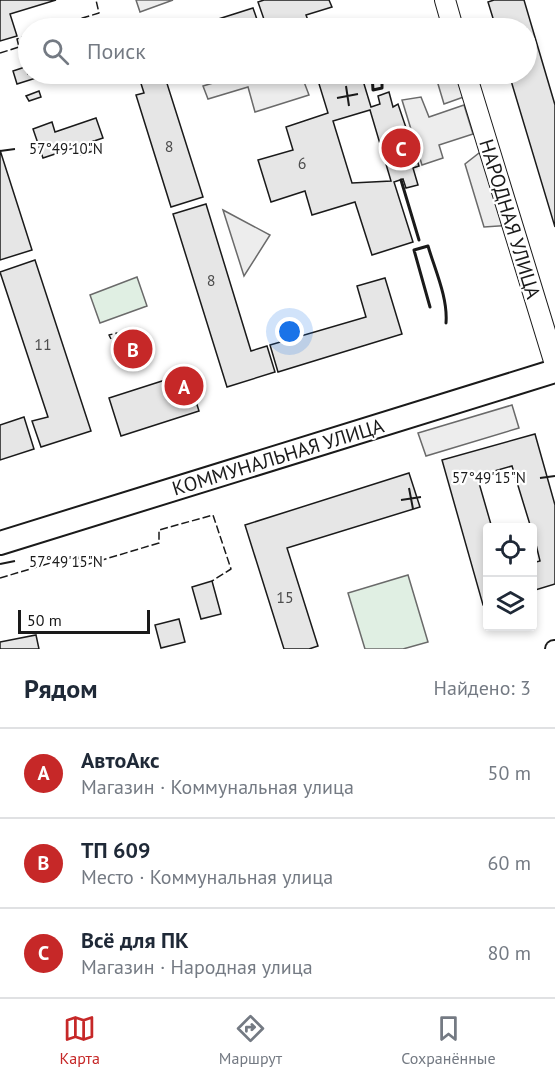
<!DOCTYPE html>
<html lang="ru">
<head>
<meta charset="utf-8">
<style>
  :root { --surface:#fff; --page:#f6f6f7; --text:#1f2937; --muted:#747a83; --line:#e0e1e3; --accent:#c62828 }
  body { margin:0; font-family:"PT Sans",sans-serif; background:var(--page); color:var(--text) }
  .controls { position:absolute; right:18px; bottom:18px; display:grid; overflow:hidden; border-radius:6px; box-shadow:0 3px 9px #0003 }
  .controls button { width:54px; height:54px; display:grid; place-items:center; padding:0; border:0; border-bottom:2px solid var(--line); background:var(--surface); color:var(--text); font:30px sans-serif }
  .scale { position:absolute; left:18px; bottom:15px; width:132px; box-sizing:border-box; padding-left:6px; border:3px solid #1a1a1a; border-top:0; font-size:16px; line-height:21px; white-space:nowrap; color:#1a1a1a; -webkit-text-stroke:4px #fff; paint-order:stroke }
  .you { position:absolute; left:290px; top:332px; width:21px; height:21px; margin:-15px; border:4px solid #fff; border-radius:50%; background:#1a73e8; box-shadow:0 0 0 9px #1a73e833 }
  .badge { display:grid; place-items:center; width:39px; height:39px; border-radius:50%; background:var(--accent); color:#fff; font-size:20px; font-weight:700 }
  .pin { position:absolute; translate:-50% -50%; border:3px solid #fff; box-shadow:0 2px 6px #0006 }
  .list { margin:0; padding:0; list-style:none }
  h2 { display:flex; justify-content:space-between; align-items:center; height:78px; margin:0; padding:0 24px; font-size:26px }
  h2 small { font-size:20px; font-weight:400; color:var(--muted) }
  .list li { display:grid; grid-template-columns:39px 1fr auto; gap:18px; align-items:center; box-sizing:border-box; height:90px; padding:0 24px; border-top:2px solid var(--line) }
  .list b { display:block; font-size:22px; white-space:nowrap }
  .list p { margin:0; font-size:20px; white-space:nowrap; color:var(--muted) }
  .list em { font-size:20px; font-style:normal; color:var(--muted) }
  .icon { flex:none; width:33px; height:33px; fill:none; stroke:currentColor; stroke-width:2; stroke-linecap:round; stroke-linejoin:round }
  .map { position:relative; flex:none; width:555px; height:649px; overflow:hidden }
  .search { position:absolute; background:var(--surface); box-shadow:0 3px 9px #0003; left:18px; right:18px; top:18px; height:66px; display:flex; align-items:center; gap:15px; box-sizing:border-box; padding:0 21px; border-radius:33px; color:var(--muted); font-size:22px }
  .sheet { height:348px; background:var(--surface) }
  nav { display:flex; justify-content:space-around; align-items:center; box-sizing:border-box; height:84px; border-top:2px solid var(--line); background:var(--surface); font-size:16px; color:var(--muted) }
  nav a { display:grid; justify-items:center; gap:3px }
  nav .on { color:var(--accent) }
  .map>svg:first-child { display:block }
  .green { fill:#e0efe3; stroke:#6a6a6a; stroke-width:1.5 }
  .parking { fill:#ededed; stroke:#6a6a6a; stroke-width:1.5 }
  .building { fill:#e6e6e6; stroke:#1a1a1a; stroke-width:1.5; fill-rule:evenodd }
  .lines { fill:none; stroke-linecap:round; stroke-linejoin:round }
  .minor-casing { stroke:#1a1a1a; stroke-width:20 }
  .tertiary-casing { stroke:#1a1a1a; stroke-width:22 }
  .secondary-casing { stroke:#1a1a1a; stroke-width:26 }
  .minor { stroke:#fff; stroke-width:16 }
  .tertiary { stroke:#fff; stroke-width:20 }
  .secondary { stroke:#fff; stroke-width:22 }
  .fence { stroke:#1a1a1a; stroke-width:1.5; stroke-dasharray:8 3; stroke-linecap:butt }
  .wall { stroke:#1a1a1a; stroke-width:3 }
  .ticks { fill:none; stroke:#1a1a1a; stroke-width:2 }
  .labels { text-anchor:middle; stroke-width:4.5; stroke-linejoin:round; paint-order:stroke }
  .number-label { font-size:16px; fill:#4d4d4d }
  .street-label { font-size:20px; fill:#1a1a1a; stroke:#fff }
  .ticks-label { font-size:15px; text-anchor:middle; fill:#1a1a1a; stroke:#fff; stroke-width:4.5; stroke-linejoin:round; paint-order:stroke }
</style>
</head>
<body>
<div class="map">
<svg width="555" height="649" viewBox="0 0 555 649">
  <rect width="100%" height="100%" fill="#fff"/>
  <g class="green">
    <path d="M137 277 147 306 100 323 90 295Z"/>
    <path d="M408 575 428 642 403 649H365L348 593Z"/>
  </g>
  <g class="parking">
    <path d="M136 0H173L140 12Z"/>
    <path d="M243 74H301L309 95 255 112 248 87 208 99 203 86Z"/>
    <path d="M435 74H466L472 94 444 104Z"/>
    <path d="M421 97 429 117 464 105 473 134 439 145 443 158 422 165 402 100Z"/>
    <path d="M488 146 512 225 484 227 465 164Z"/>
    <path d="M223 210 270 235 244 276Z"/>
    <path d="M512 405 519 428 426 456 418 433Z"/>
  </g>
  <g class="building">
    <path d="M0 0H56L10 14 17 36 0 41Z"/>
    <path d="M264 0H329L332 7 306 15 309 23 291 28H267L258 2Z"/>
    <path d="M494 0H524L555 105V227L509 74H526V28H496L488 2Z"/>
    <path d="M253 8 260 28H190Z"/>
    <path d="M28 66V74H35L36 78 17 84 13 71Z"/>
    <path d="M103 74 105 80 95 83 93 75Z"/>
    <path d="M138 74H164L203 197 171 207 136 95 144 93Z"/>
    <path d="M316 74H361L371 107 380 104 378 96 389 92 393 107 398 104 419 166 413 168 418 185 406 188 403 179 394 182 413 242 372 255 355 202 312 215 305 191 271 202 258 160 293 150 286 127 328 113ZM370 110 391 181 352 183 333 121Z"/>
    <path d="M39 91 41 97 29 101 26 96Z"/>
    <path d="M96 118 103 138 43 158 33 129 52 122 55 132Z"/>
    <path d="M95 141 97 150 79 155 77 146Z"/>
    <path d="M0 150 32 250 0 260Z"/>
    <path d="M206 204 251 351 267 346 275 372 227 387 173 214Z"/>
    <path d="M35 260 91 431 41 447 32 421 48 417 0 272Z"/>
    <path d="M385 278 402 334 278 372 270 345 366 317 357 286Z"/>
    <path d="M138 330 148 361 128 368 118 337Z"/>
    <path d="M187 373 199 411 121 436 109 398Z"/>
    <path d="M24 417 34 449 0 460V425Z"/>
    <path d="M535 434 555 505V584L532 591V563L540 561 532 528H531L512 466 477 476 492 528H488V604L483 605 442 460Z"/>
    <path d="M409 473 420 507 287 548 318 646 309 649H284L245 525Z"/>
    <path d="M212 581 221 614 201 619 192 587Z"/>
    <path d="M179 619 185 642 161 648 155 625Z"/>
    <path d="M36 635 39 649H0V642Z"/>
  </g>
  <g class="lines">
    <g class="minor-casing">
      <path id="minor" d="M554 649H555"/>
    </g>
    <g class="tertiary-casing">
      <g id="tertiary">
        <path d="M445 0 453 28"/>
        <path d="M466 74 555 364"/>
      </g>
    </g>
    <g class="secondary-casing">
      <path id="secondary" d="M0 543 555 371"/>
    </g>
    <use href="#minor" class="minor"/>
    <use href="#tertiary" class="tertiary"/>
    <use href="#secondary" class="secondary"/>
    <g class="fence">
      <path d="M50 28 99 13 96 0"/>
      <path d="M0 53 19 47 17 39 28 35"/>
      <path d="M111 339 109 335 117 333 118 337"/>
      <path d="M0 578 77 555 82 566 159 543V530L213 515 231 569 212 581"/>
    </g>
    <g class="wall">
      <path d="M372 74 373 90 382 88V74"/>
      <path d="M401 180 419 240"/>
      <path d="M430 307 414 250 428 246C435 270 448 298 446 323"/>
    </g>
  </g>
  <path class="ticks" d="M346 86 349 106M337 98 358 94M0 151 15 149M540 478 555 476M409 488 413 509M401 500 421 497M0 564 15 561"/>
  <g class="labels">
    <g class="number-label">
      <text x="169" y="152">8</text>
      <text x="302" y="169">6</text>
      <text x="211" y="286">8</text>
      <text x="43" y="350">11</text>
      <text x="285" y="603">15</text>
    </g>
    <g class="street-label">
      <text transform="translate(510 219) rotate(73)" y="7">НАРОДНАЯ УЛИЦА</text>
      <text transform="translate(278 457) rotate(-17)" y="7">КОММУНАЛЬНАЯ УЛИЦА</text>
    </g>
  </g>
  <g class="ticks-label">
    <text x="66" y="154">57°49'10"N</text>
    <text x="489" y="483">57°49'15"N</text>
    <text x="66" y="567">57°49'15"N</text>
  </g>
</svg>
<div class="controls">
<button><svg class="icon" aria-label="locate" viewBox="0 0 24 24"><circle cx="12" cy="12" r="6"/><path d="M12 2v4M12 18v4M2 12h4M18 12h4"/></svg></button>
<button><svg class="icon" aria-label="layers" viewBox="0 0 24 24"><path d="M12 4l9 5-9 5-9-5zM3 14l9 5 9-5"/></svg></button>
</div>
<div class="scale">50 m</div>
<div class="you"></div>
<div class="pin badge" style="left:184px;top:386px">A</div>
<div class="pin badge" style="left:133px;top:349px">B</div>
<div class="pin badge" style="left:401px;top:148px">C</div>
<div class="search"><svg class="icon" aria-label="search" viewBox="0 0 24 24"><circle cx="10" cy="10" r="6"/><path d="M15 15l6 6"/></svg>Поиск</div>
</div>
<section class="sheet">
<h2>Рядом<small>Найдено: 3</small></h2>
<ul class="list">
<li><span class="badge">A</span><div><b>АвтоАкс</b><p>Магазин · Коммунальная улица</p></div><em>50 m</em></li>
<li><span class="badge">B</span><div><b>ТП 609</b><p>Место · Коммунальная улица</p></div><em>60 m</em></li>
<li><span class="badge">C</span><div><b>Всё для ПК</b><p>Магазин · Народная улица</p></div><em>80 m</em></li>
</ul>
</section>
<nav>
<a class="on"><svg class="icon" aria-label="map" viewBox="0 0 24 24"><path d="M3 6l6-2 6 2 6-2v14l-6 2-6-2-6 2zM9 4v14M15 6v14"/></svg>Карта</a>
<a><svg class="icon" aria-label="directions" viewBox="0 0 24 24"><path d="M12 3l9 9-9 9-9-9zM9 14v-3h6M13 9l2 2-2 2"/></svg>Маршрут</a>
<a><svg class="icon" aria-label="saved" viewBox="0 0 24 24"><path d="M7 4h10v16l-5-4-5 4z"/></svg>Сохранённые</a>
</nav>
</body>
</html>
